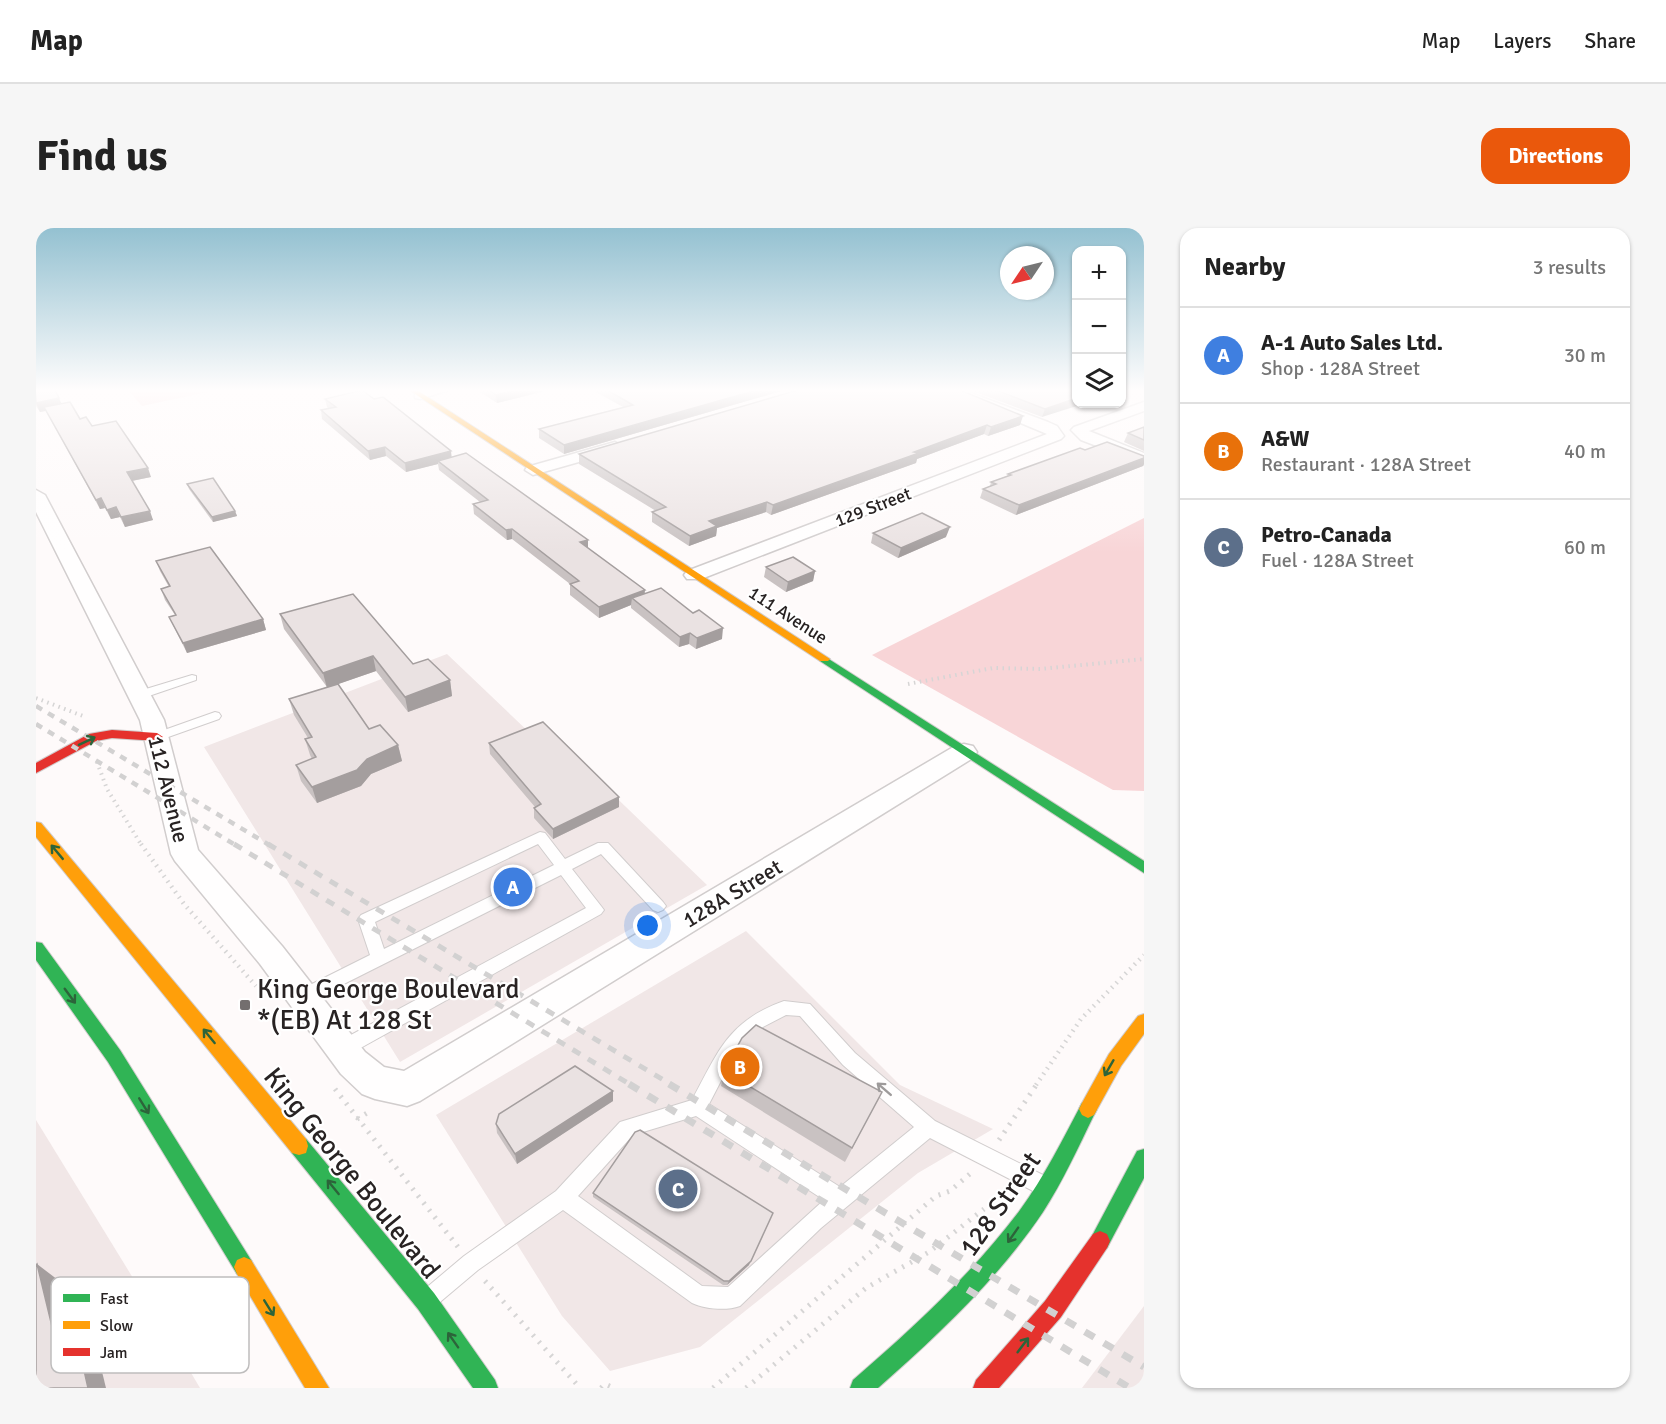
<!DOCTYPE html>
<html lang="en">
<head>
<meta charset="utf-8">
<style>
  :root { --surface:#fff; --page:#f6f6f6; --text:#222; --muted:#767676; --line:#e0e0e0; --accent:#ea580c }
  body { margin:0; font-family:Signika,sans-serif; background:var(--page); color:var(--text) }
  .controls { position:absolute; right:18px; top:18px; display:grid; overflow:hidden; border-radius:12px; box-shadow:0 2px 4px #0004 }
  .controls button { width:54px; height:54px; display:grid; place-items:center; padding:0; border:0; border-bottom:2px solid var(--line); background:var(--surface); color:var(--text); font:30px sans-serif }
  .compass { position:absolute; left:964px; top:18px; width:54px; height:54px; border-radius:50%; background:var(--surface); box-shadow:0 2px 4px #0004; rotate:235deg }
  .you { position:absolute; left:612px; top:698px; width:21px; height:21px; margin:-15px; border:4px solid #fff; border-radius:50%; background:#1a73e8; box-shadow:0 0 0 9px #1a73e833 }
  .badge { display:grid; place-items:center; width:39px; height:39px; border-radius:50%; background:var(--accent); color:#fff; font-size:20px; font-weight:700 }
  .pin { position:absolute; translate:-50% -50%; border:3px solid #fff; box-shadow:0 2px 6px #0006 }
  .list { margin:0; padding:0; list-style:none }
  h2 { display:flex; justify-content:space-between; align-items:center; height:78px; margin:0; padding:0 24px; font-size:26px }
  h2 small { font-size:20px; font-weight:400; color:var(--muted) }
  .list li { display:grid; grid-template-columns:39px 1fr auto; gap:18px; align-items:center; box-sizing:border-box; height:96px; padding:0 24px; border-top:2px solid var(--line) }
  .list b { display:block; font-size:22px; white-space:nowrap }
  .list p { margin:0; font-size:20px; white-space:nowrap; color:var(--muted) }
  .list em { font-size:20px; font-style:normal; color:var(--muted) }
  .icon { flex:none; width:33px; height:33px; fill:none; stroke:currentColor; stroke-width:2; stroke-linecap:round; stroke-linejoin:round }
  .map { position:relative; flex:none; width:1108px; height:1160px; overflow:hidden; border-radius:18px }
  header { display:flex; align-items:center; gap:36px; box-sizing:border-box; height:84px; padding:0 30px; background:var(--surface); border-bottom:2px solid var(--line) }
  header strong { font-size:28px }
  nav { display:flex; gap:33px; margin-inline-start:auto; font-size:21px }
  .intro { display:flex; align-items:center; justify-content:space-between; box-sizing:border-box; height:144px; padding:0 36px }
  h1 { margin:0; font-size:42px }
  .button { padding:15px 27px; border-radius:18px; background:var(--accent); color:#fff; font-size:21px; font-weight:700 }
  main { display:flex; gap:36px; padding:0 36px }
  aside { flex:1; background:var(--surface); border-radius:18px; box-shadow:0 2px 4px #0004 }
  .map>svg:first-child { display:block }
  .built { fill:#f1e7e7 }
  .green { fill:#f8d5d7 }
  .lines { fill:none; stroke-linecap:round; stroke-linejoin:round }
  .lane-casing { stroke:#d1cdcd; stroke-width:2 }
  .street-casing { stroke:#d1cdcd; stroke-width:3 }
  .fast-casing { stroke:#d1cdcd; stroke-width:2 }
  .slow-casing { stroke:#d1cdcd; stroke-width:2 }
  .jam-casing { stroke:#d1cdcd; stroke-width:2 }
  .path-far2 { stroke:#d6d5d5; stroke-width:4; stroke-dasharray:1.5 4.5; stroke-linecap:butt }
  .path-far1 { stroke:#d6d5d5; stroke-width:4.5; stroke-dasharray:1.5 5; stroke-linecap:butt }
  .path { stroke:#d6d5d5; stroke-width:5; stroke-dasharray:2 7; stroke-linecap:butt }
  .lane { fill:#fffefe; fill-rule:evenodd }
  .street { fill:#fffefe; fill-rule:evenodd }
  .fast { fill:#30b455; fill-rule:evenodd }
  .slow { fill:#ff9f0a; fill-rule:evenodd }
  .jam { fill:#e5322d; fill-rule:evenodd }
  .rail-far2 { stroke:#d2d1d1; stroke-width:4.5; stroke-dasharray:7 7; stroke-linecap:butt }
  .rail-far1 { stroke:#d2d1d1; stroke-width:5; stroke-dasharray:9 9; stroke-linecap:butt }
  .rail { stroke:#d2d1d1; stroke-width:7; stroke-dasharray:11 11; stroke-linecap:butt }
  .wall { fill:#c9c2c2 }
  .shaded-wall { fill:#a49e9e }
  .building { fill:#eae2e2; stroke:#a49e9e; stroke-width:1.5 }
  .oneway { stroke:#2c643a }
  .oneway2 { stroke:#9e9b9b }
  .poi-dot { fill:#736e6e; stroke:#fff; stroke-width:2 }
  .labels { text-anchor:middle; stroke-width:4.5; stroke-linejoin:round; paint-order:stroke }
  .far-street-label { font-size:18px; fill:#282323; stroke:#fff }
  .street-label { font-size:22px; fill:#282323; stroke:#fff }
  .near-poi-label { font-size:27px; fill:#282323; stroke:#fff; text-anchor:start }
  .near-street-label { font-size:27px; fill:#282323; stroke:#fff }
  .key { fill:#fff; stroke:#bebdbd; stroke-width:1.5 }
  .key-label { font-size:16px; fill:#282323 }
</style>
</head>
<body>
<header>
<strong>Map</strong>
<nav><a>Map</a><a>Layers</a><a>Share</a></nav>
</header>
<div class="intro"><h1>Find us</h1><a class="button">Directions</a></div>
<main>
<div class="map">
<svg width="1108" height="1160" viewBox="0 0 1108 1160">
  <rect width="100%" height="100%" fill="#fefafa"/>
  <g class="built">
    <path d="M411 426 496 507 510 502 671 657 364 834 168 519Z"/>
    <path d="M710 703 864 857 957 901 882 945 664 1119 574 1143 526 1088 400 887Z"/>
    <path d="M0 892 151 1138 164 1160H0Z"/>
    <path d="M1108 1078V1160H1046Z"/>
  </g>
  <g class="green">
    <path d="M92 162H181L106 178Z"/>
    <path d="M1108 290V563L1077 562 836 427Z"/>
  </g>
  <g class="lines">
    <g class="lane-casing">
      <g id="lane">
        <path d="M156 447 160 448V452L104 471 98 467 100 464Z"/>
        <path d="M179 484 183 485 185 488 183 491 121 513 115 509 117 506Z"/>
        <path d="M504 604 509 605 529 631 562 615H572L627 674 630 678 627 682 622 684 617 682 565 626 536 641 565 678 568 682 565 686 312 827 306 829 300 827 297 821 300 815 550 680 525 647 272 774 266 776 260 774 258 769 260 764 334 727 322 691 325 687ZM502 616 518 637 348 721 339 694Z"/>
        <path d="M748 773 774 776 819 825 899 893 1013 950 1016 957 1013 964 1006 967 999 964 894 910 785 1000 704 1078C690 1083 669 1081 656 1075L527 982 442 1042 404 1074 397 1078 390 1074 386 1067 390 1060 428 1028 520 963 584 894 656 872C682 824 692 793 748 773ZM750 787 764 788 807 837 878 899 804 959 673 876 700 824 725 800ZM660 888 788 972 692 1059 666 1058 542 968 597 907Z"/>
      </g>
    </g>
    <g class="street-casing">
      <g id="street">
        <path d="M386 162H413L384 171 379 170V164Z"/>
        <path d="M906 162H927L1012 194 1021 198 1028 208 1025 211 665 351H651L648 347 651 343 1011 206Z"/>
        <path d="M1108 174V183L1053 203 1108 225V236L1045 212 1035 202 1038 199Z"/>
        <path d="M579 214 587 219 585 222 497 247 489 242 491 239Z"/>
        <path d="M0 262 9 267 128 492 162 622 246 718 329 824 348 839 368 843 919 518 928 516 937 518 941 524 937 530 384 873 371 878 339 871 326 866 305 846 224 736 139 633 135 626 104 492 0 284Z"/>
      </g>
    </g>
    <g class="fast-casing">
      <g id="fast">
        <path d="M788 428 1108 633V645L784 433V429Z"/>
        <path d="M0 714 6 715 84 822 215 1032 218 1039 215 1046 208 1049 201 1046 72 834 0 732Z"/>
        <path d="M1052 872 1058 875 1061 881 1058 887C1042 920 1027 953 1007 984 962 1051 902 1107 842 1160H814L817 1152C877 1100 936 1046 984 982 1008 949 1027 911 1046 875Z"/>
        <path d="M263 909 270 911 398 1065 459 1152 462 1160H437L382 1081 256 925 254 918 256 911Z"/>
        <path d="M1108 921V950L1071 1020 1064 1023 1057 1020 1054 1013 1057 1006 1101 923Z"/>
      </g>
    </g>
    <g class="slow-casing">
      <g id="slow">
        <path d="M373 162H381L794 431 792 433H784Z"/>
        <path d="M0 594 5 595 270 911 272 918 270 925 263 927 256 925 0 609Z"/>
        <path d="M1108 786V806L1085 838 1058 887 1052 890 1046 887 1043 881 1046 875 1073 826 1102 788Z"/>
        <path d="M208 1029 215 1032 293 1160H269L201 1046 198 1039 201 1032Z"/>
      </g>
    </g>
    <g class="jam-casing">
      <g id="jam">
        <path d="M76 502 121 505 127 509 121 513 76 510 60 513 0 545V535L53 506Z"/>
        <path d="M1064 1003 1071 1006 1074 1013 1071 1020 1025 1089 963 1160H937L940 1152 1009 1073 1057 1006Z"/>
      </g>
    </g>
    <g class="path-far2">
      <path d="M872 456 957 440 1004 441 1108 431"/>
      <path d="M0 470 47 488"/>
      <path d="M61 534 71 561 106 618"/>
    </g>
    <g class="path-far1">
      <path d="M105 616 148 676 220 758"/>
      <path d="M1000 857 1045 791 1108 727"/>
    </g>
    <g class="path">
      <path d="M299 861 422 1019"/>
      <path d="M321 891 333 884"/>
      <path d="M963 912 1001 856"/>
      <path d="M449 1053 544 1160"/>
      <path d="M565 1160 569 1156 578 1160"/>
      <path d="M677 1160 900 968 914 963 935 945"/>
      <path d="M710 1160 830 1060 893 1024 948 981"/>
    </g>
    <use href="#lane" class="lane"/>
    <use href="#street" class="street"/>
    <use href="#fast" class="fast"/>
    <use href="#slow" class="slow"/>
    <use href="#jam" class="jam"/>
    <g class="rail-far2">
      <path d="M0 478 235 618"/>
      <path d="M0 496 201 618"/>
    </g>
    <g class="rail-far1">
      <path d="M198 616 595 857"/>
      <path d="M232 616 636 857"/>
    </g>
    <g class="rail">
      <path d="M593 856 1094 1160"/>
      <path d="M633 856 1108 1139"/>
    </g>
  </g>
  <g class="wall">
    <path d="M0 162 26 176 44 191 56 198 115 249 96 253 117 292 89 299 84 289 75 291 69 280 64 281 10 183 4 184 0 178Z"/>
    <path d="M441 162H514L461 175Z"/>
    <path d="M556 162H749L528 226 503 210V201L587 179Z"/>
    <path d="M762 162 984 197 952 208 948 206 881 231 880 235 735 287 730 284 681 300 680 308 653 318 616 294V284L620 283 543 236V226Z"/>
    <path d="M934 162H1041L1006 189Z"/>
    <path d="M289 171 415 223V229L552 312V320L609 365 686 411 660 421 653 416 643 419 595 380V377L563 390 534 367V356L476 311 471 312 438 286 437 276 444 274 403 242 402 236 370 244 350 228 334 232 286 191 285 182 293 181 291 179Z"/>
    <path d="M1108 199V223L1088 214 1092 205Z"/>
    <path d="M1049 222 1108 228V236L1107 238 980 287 944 270 947 261 954 258 955 254 971 248 972 246Z"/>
    <path d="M151 256 199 283 201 288 177 294 153 261Z"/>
    <path d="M837 305 910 309 862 330 835 315Z"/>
    <path d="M120 333 227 391 230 402 151 425 133 389 139 387 129 372 125 361 133 359 124 343Z"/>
    <path d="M730 339 779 343 777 353 750 364 728 349Z"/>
    <path d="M244 386 377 436 414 452 416 468 372 484 340 443 302 456 333 501 362 517 366 533 335 546 325 558 281 575 265 553 260 537 276 531 274 527 269 511 272 510 258 487 253 471 291 459 248 401Z"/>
    <path d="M453 515 583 579 517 611 498 590V580L499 579 454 526Z"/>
    <path d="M688 843 846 864 809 934 685 858Z"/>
    <path d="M577 863V873L481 936 461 905 460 896Z"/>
    <path d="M557 965 713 1037 691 1057H687L557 969Z"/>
  </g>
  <g class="shaded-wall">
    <path d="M478 162H514L461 175 460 167Z"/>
    <path d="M721 162H749L528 226V217Z"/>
    <path d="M23 170 27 179 4 184 0 175Z"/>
    <path d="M1041 170V176H1047L1006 189 1009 181Z"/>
    <path d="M987 188 984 197 952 208 955 199Z"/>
    <path d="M951 197 948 206 881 231 880 235 735 287 737 277 878 224Z"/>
    <path d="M349 219 350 228 334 232 332 223Z"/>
    <path d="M415 223 416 232 402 233V236L370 244 369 235Z"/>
    <path d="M1108 230V236L1107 238 980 287 983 277Z"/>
    <path d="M112 240 115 249 95 253 91 244Z"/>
    <path d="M65 270 69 280 64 281 60 272Z"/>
    <path d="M731 274 730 284 681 300 680 308 653 318 654 308 673 293Z"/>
    <path d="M80 279 84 289 75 291 71 282Z"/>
    <path d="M114 283 117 292 89 299 85 289Z"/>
    <path d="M199 283 201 288 177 294 176 289Z"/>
    <path d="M914 299 910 309 862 330 865 320Z"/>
    <path d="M476 301V311L471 312 470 302Z"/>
    <path d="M552 312V322L544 314Z"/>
    <path d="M779 343 777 353 750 364 752 354Z"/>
    <path d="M609 362 608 373 596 370 595 377 563 390V379Z"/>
    <path d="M227 391 230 402 151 425 147 415Z"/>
    <path d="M687 400 686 411 660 421 661 410Z"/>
    <path d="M654 405 653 416 643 419 644 409Z"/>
    <path d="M337 428 340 443 291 460 287 445Z"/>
    <path d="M414 452 416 468 372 484 369 469Z"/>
    <path d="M362 517 366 533 335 546 325 558 281 575 276 559 331 531Z"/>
    <path d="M583 569V579L517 611V601Z"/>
    <path d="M577 863V873L481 936 479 926Z"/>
    <path d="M737 985 713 1037 691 1057 693 1053Z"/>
    <path d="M1 1036 22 1052 41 1124 19 1111Z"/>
    <path d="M38 1098 58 1111 70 1160H52Z"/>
  </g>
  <g class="building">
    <path d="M0 162H19L23 170 0 175Z"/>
    <path d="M326 162 338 171 347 169 415 223 369 235 349 219 332 223 285 182 300 179 289 171Z"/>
    <path d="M453 162H478L460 167Z"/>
    <path d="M571 162H721L528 217 503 201 597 177Z"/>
    <path d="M762 162H924L987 188 955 199 951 197 878 224 883 225 737 277 731 274 673 293 681 298 654 308 616 284 630 279 543 226Z"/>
    <path d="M960 162H1041V170L1009 181Z"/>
    <path d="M34 174 44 191 50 189 56 198 80 193 112 240 91 244 114 283 85 289 80 279 71 282 65 270 60 272 8 179Z"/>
    <path d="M1108 199V212L1092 205Z"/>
    <path d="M1071 214 1108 228V230L983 277 947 261 960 256 955 254 975 247 972 246 1044 220 1049 222Z"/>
    <path d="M430 225 552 312 544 314 609 362 563 379 534 356 543 353 476 301 470 302 437 276 452 272 402 233Z"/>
    <path d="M177 250 199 283 176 289 151 256Z"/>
    <path d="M886 285 914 299 865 320 837 305Z"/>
    <path d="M174 319 227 391 147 415 133 389 140 387 125 361 134 358 120 333Z"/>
    <path d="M757 329 779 343 752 354 730 339Z"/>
    <path d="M625 360 657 385 663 382 687 400 661 410 654 405 644 409 596 370Z"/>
    <path d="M317 366 377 436 392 431 414 452 369 469 337 428 287 445 244 386Z"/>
    <path d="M302 456 333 501 344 497 362 517 331 531 321 542 276 559 260 537 280 529 269 511 276 509 253 471Z"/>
    <path d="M507 494 583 569 517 601 498 580 505 576 453 515Z"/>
    <path d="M720 797 846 864 816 920 688 843 706 810Z"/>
    <path d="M539 838 577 863 479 926 460 896 463 886Z"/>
    <path d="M604 902 737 985 715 1033 693 1053H688L557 965 599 904Z"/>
    <path d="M1 1036 19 1111 38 1098 52 1160H0V1037Z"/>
  </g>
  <defs><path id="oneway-shaft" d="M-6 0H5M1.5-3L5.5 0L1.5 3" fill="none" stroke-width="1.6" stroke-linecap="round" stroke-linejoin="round" transform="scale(1.5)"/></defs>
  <g class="oneway">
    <use href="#oneway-shaft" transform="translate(51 513) rotate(-25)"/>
    <use href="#oneway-shaft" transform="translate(21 624) rotate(-130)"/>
    <use href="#oneway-shaft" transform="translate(34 768) rotate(54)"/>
    <use href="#oneway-shaft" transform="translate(173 808) rotate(-129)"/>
    <use href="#oneway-shaft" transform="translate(1073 840) rotate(120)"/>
    <use href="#oneway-shaft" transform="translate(108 878) rotate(58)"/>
    <use href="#oneway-shaft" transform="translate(297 959) rotate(-129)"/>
    <use href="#oneway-shaft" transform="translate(977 1007) rotate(125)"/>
    <use href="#oneway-shaft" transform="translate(233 1080) rotate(58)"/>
    <use href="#oneway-shaft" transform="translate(417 1112) rotate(-125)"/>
    <use href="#oneway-shaft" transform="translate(987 1117) rotate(-53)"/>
  </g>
  <use class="oneway2" href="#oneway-shaft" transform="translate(848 861) rotate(-139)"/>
  <linearGradient id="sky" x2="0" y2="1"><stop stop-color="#94c1d1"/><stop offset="0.5" stop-color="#fffdfd"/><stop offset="1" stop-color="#fffdfd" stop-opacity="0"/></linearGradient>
  <rect width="1108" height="325" fill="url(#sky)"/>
  <rect class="poi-dot" x="203" y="771" width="12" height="12" rx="3"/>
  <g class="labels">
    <g class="far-street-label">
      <text transform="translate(837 279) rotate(-21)" y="6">129 Street</text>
      <text transform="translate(752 387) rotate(33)" y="6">111 Avenue</text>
    </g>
    <g class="street-label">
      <text transform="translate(133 561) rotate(76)" y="8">112 Avenue</text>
      <text transform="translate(696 665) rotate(-31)" y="8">128A Street</text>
    </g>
    <g class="near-poi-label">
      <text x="221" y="770">King George Boulevard<tspan x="221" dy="31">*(EB) At 128 St</tspan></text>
    </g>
    <g class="near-street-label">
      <text transform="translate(316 945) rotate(51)" y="9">King George Boulevard</text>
      <text transform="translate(964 976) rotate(-55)" y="9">128 Street</text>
    </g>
  </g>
  <rect x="15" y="1049" width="198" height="96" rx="9" class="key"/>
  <rect x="27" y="1066" width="27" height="8" fill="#30b455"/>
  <rect x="27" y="1093" width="27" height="8" fill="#ff9f0a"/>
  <rect x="27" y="1120" width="27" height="8" fill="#e5322d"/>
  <g class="key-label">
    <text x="64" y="1076">Fast</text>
    <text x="64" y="1103">Slow</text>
    <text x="64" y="1130">Jam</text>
  </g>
</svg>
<div class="controls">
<button>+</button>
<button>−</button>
<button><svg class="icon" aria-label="layers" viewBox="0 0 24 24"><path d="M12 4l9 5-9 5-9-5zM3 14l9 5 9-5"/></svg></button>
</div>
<svg class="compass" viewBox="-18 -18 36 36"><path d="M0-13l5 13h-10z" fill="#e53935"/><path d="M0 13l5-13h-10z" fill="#767676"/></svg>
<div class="you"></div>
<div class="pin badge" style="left:477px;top:659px;background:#3f7fe0">A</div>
<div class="pin badge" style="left:704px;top:839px;background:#e8710a">B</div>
<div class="pin badge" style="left:642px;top:961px;background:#5c6f8a">C</div>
</div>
<aside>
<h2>Nearby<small>3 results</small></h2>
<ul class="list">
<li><span class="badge" style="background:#3f7fe0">A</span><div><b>A-1 Auto Sales Ltd.</b><p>Shop · 128A Street</p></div><em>30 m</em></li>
<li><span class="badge" style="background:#e8710a">B</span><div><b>A&amp;W</b><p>Restaurant · 128A Street</p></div><em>40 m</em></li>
<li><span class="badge" style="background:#5c6f8a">C</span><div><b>Petro-Canada</b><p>Fuel · 128A Street</p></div><em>60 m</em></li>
</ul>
</aside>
</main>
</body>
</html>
